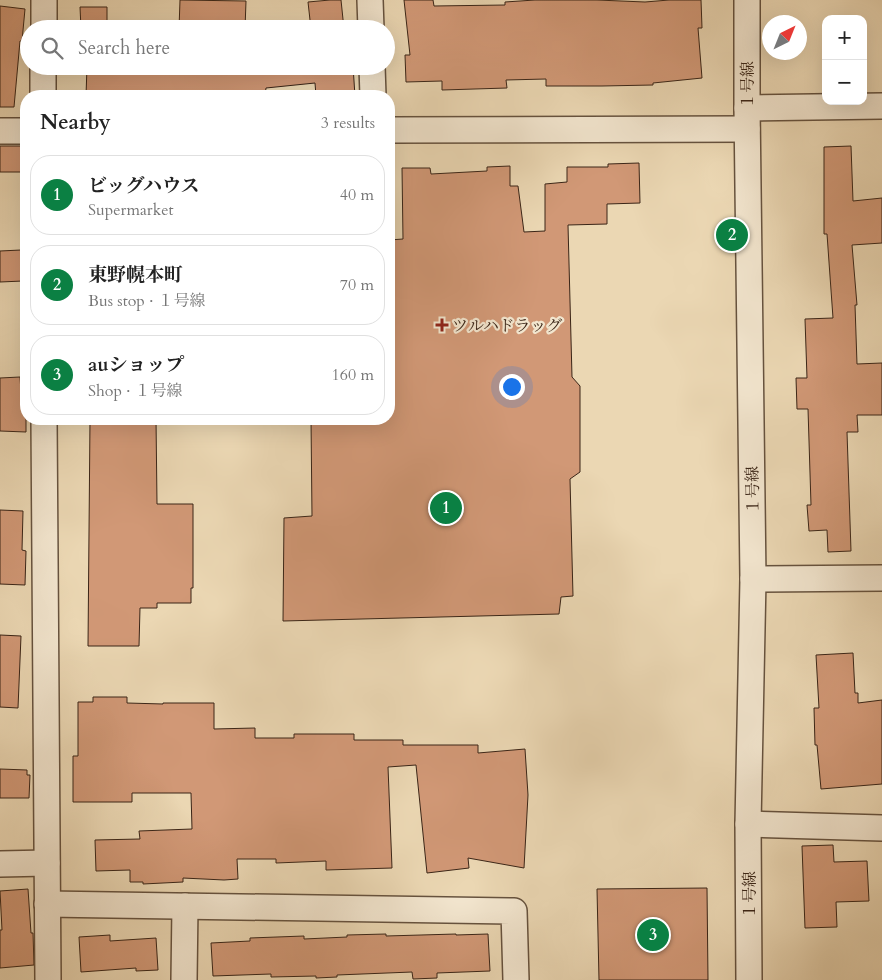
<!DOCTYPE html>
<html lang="en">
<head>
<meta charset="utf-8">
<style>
  :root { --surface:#fff; --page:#f6f6f6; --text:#222; --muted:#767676; --line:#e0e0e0; --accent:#0b8043 }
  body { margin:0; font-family:Cardo,"Noto Serif JP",serif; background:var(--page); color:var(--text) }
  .controls { position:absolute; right:15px; top:15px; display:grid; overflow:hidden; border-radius:10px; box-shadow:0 5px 20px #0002 }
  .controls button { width:45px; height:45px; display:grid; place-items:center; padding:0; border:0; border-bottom:1px solid var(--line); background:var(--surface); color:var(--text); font:25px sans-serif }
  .compass { position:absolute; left:762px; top:15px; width:45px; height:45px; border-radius:50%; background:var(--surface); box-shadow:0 5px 20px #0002; rotate:43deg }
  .you { position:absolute; left:511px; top:386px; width:18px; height:18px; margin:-12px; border:4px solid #fff; border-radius:50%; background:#1a73e8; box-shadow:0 0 0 8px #1a73e833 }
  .badge { display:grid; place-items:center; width:32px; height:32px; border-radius:50%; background:var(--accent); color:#fff; font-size:16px; font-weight:700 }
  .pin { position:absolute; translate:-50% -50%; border:2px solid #fff; box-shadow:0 1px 5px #0006 }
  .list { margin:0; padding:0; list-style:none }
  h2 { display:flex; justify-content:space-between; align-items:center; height:65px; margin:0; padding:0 20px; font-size:21px }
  h2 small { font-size:16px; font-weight:400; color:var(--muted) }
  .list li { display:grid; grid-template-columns:32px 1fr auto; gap:15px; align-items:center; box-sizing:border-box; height:80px; margin:0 10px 10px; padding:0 10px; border:1px solid var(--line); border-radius:20px }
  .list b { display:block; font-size:19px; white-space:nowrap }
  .list p { margin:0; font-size:16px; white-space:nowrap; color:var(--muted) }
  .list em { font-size:16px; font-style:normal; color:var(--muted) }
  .icon { flex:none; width:28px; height:28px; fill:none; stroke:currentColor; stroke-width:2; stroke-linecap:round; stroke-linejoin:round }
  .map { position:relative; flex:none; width:882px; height:980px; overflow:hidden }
  .search { position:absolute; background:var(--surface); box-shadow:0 5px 20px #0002; left:20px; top:20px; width:375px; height:55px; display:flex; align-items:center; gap:12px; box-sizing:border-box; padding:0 18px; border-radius:28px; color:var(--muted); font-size:19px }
  .panel { position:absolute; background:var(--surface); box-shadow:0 5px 20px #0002; left:20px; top:90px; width:375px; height:335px; border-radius:20px }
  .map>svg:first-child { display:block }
  .building { fill:#d19876; stroke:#3a2517 }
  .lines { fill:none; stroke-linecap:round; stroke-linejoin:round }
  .minor-casing { stroke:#66523e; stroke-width:28 }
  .minor { stroke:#f2e5ce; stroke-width:25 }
  .poi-dot { fill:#8f2418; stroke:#f2e5ce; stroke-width:2 }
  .labels { text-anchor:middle; stroke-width:4.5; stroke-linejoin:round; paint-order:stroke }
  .street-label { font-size:16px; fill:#3a2517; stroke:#f2e5ce }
  .poi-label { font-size:16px; fill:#3a2517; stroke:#f2e5ce; text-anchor:start }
</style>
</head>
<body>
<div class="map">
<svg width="882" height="980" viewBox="0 0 882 980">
  <rect width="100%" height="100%" fill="#ebd7b3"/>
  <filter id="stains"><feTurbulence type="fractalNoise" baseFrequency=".004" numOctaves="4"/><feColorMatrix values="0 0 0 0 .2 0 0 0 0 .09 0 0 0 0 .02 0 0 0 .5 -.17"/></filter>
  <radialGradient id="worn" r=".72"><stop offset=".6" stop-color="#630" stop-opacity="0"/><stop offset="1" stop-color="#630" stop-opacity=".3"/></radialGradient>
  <g class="building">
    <path d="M180 0 246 1 245 29H179Z"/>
    <path d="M330 0H341L344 29H311L308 2Z"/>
    <path d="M404 0H433L434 6 505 5V2L535 0H597L645 2 669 0H701L702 28H698L702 78 653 83V85L602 86H546V79L506 80 507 88 442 90V81L406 82 405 55H410Z"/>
    <path d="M0 6 25 9 22 41H20L14 107H0Z"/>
    <path d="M80 7H107V29H81Z"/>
    <path d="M87 66H353L355 96H316L315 83 266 88 265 95 207 94 208 96H86Z"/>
    <rect x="0" y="146" width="26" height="26"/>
    <path d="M851 146 853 201 882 198V243L852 245 857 305H855L857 364 882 363V415H857L858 432H847L851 551 828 552 827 530 809 531 807 505H811L808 409H797L796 378H807L805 319 833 318 827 234H824V147Z"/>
    <path d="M639 163 640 203 607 204V224L568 225 572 377 580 386V472L570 479 573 596 561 597 559 614 283 621 284 518 312 516 311 419H389V240L403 239 402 168H430L431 174 487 171V167L510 166V186H518L524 232 545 231V184L567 182V167H608V164Z"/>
    <path d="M21 250 23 281 0 282V251Z"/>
    <path d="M20 377 22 407H26V432L0 431V378Z"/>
    <path d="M90 419H156L157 504H193V588H191V603H157V608H140L139 646H88Z"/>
    <path d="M0 510 23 511 22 550 26 551 25 585 0 584Z"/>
    <path d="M0 635 21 636 18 708 0 707Z"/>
    <path d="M853 653 855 693H858V703L882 700V784L821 789 817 745H815L814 708H819L816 655Z"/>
    <path d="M93 697H127V703L163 704V703H214V729L255 728V738H294V734H354V740H403V745H478V753L525 749 528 795 524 868 468 858 469 868 427 873 416 765 388 767 392 868 326 870V861L276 863V859H237L238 879 224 880 183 878V882L143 884V882H130V870L96 871 95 840 140 839 139 831 192 829 191 793H132V802H73V756H78V702H93Z"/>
    <path d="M0 769 27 770V775H30L29 798H0Z"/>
    <path d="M833 845 834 862 867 861 869 901 836 902 837 927 805 928 802 846Z"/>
    <path d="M707 888 708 980H599L597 889Z"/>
    <path d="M28 889 31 933H33L34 965 0 968V930H2L0 891Z"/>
    <path d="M386 934V936L456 934V935L488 934 490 971 437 973V978L413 979 412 972 337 975V977L316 978V976L271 977V974L213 976 211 943 250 941V938L304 936V939L347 937V935Z"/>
    <path d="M110 935V941L156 938 158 970 136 971V968L81 972 79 937Z"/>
  </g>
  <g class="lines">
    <g class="minor-casing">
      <g id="minor">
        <path d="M370 0 371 29"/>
        <path d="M747 0V108L753 579 748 824 749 980"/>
        <path d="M44 29V0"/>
        <path d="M372 66 373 96"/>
        <path d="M43 96V66"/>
        <path d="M747 108 882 106"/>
        <path d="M389 130 747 129"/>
        <path d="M0 131H26"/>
        <path d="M44 419 48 980"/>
        <path d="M753 579 882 578"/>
        <path d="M748 824 882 828"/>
        <path d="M0 864 47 863"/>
        <path d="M47 904 514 911 516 980"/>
        <path d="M184 980 185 906"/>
      </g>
    </g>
    <use href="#minor" class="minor"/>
  </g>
  <path class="poi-dot" d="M439.5 317.5h5v5h5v5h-5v5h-5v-5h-5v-5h5z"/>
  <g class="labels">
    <g class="street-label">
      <text transform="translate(747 85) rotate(-90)" y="6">１号線</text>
      <text transform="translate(752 490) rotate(-91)" y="6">１号線</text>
      <text transform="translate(749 895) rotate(-90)" y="6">１号線</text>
    </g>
    <g class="poi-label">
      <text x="452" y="331">ツルハドラッグ</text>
    </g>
  </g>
  <rect width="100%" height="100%" filter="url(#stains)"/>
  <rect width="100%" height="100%" fill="url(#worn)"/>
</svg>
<div class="controls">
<button>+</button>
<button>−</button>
</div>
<svg class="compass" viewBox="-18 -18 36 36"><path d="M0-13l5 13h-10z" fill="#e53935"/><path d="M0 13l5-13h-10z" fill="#767676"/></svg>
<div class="you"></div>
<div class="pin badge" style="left:446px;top:508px">1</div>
<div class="pin badge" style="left:732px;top:235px">2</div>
<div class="pin badge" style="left:653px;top:935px">3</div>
<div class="search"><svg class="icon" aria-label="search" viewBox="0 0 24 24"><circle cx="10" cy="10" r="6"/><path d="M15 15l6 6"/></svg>Search here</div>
<section class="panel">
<h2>Nearby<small>3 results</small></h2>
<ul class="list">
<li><span class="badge">1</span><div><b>ビッグハウス</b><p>Supermarket</p></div><em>40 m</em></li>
<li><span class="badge">2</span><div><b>東野幌本町</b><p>Bus stop · １号線</p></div><em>70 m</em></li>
<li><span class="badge">3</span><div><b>auショップ</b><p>Shop · １号線</p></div><em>160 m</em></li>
</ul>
</section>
</div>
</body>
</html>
